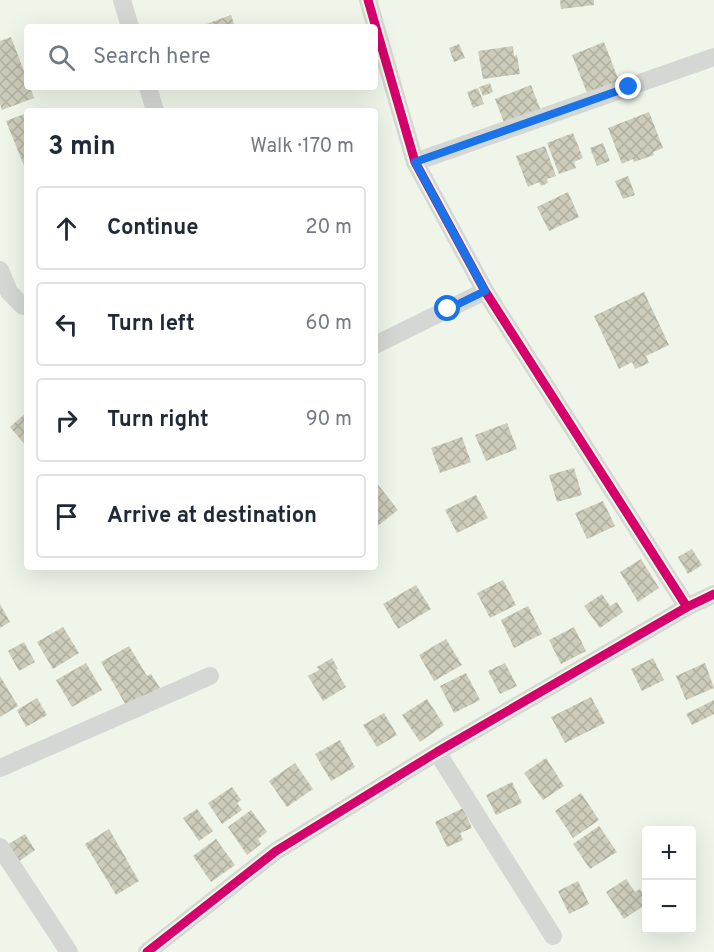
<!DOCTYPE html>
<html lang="en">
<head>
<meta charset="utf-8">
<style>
  :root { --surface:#fff; --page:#f2f2f3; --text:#1f2937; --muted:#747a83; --line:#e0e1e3 }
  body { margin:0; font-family:Overpass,sans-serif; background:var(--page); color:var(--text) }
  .controls { position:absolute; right:18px; bottom:18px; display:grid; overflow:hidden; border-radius:6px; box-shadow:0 6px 24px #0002 }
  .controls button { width:54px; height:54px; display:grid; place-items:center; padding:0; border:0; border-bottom:2px solid var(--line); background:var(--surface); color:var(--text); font:30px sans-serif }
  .stop { position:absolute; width:18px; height:18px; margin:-14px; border:4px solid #1a73e8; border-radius:50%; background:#fff }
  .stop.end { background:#1a73e8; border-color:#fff; box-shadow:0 2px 6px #0008 }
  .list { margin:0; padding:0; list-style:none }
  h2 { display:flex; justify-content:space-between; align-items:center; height:78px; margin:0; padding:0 24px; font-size:26px }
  h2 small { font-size:20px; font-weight:400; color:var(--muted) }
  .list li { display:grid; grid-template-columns:39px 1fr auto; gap:18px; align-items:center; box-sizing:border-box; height:84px; margin:0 12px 12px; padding:0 12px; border:2px solid var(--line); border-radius:6px }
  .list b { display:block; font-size:22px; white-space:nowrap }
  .list em { font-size:20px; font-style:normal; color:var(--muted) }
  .icon { flex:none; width:33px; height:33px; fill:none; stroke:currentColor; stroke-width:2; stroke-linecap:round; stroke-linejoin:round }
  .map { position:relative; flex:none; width:714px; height:952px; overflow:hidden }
  .search { position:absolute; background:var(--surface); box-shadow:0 6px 24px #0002; left:24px; top:24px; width:354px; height:66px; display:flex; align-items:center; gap:15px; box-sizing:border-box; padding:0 21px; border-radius:6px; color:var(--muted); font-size:22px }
  .panel { position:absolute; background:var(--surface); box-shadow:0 6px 24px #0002; left:24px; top:108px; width:354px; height:462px; border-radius:6px }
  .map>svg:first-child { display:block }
  .building { fill:url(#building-cross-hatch) }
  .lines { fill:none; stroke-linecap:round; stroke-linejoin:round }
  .street { stroke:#d5d7d4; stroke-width:18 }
  .cycleway-casing { stroke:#f0fae4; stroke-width:13 }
  .cycleway { stroke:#d6006c; stroke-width:9 }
  .route { stroke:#1a73e8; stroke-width:8 }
</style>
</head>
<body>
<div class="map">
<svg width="714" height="952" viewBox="0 0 714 952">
  <defs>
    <pattern id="building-cross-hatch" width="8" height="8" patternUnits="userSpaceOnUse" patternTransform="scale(1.5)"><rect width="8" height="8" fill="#cdccbb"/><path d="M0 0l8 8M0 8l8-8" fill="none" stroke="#afafa0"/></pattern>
  </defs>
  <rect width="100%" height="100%" fill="#eff5e9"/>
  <g class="building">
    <path d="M560 0H594V5L561 9Z"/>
    <path d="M231 15 235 27H198Z"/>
    <path d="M11 37 27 79V87H30L34 98 2 110 0 104V41Z"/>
    <path d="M604 42 619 81 587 93 572 55Z"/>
    <path d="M459 44 465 58 454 62 449 48Z"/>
    <path d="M513 46 514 56 517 55 520 74 483 79 478 51Z"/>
    <path d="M490 83 493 92 483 96 479 87Z"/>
    <path d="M531 85 541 111 505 125 495 99Z"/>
    <path d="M478 88 484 104 473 108 467 92Z"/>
    <path d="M649 112 663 148 653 152 654 155 634 162 633 159 622 164 608 128Z"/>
    <path d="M27 113V173L6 121Z"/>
    <path d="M573 133 583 158 574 162 576 168 559 174 547 143Z"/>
    <path d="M603 143 610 161 597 166 590 148Z"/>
    <path d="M545 146 556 176 547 179 548 183 541 186 539 182 528 187 516 156Z"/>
    <path d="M628 176 635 195 623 199 615 181Z"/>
    <path d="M568 192 579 217 549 231 537 207Z"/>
    <path d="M644 292 669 345 646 356 649 363 635 369 632 362 619 369 594 316Z"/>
    <path d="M27 412V447L10 427Z"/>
    <path d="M507 423 517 449 486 461 475 435Z"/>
    <path d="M462 437 471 462 440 473 431 448Z"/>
    <path d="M574 468 582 495 557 502 549 475Z"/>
    <path d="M375 481 398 510 375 528Z"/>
    <path d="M476 495 488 518 457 533 445 510Z"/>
    <path d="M603 501 615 526 587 539 575 513Z"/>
    <path d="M692 549 702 565 688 574 678 557Z"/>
    <path d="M641 559 659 588 638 602 620 572Z"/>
    <path d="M503 580 516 605 490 618 477 593Z"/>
    <path d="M416 585 431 609 398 629 383 604Z"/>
    <path d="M602 594 610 606 617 602 623 612 600 628 584 606Z"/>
    <path d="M0 604 10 622 0 628Z"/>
    <path d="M528 606 542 634 514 648 501 620Z"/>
    <path d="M63 627 79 653 53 669 37 642Z"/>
    <path d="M574 627 586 651 561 664 549 640Z"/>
    <path d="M446 639 462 665 434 681 419 655Z"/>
    <path d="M24 642 35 662 19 671 8 651Z"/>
    <path d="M129 646 147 676 151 674 160 688 127 707 101 662Z"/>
    <path d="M332 658 338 669 336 670 346 687 323 701 308 676 319 670 317 667Z"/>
    <path d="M653 658 664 680 642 691 631 669Z"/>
    <path d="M86 663 102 690 72 707 56 680Z"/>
    <path d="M505 663 517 686 500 694 488 671Z"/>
    <path d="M705 663 714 688 686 700 676 676Z"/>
    <path d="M466 673 480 700 454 713 440 686Z"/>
    <path d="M0 676 18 706 0 717Z"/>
    <path d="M591 697 605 723 565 743 551 717Z"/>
    <path d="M37 698 47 715 26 727 17 710Z"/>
    <path d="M427 699 444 725 420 742 402 715Z"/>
    <path d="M714 700V714L692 725 686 714Z"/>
    <path d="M384 713 397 735 377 747 363 725Z"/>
    <path d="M340 740 355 767 331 781 315 754Z"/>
    <path d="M546 758 564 786 543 800 524 773Z"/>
    <path d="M295 763 313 789 287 807 269 781Z"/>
    <path d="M512 782 522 803 496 815 486 795Z"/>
    <path d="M232 787 241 800 237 803 242 810 222 824 208 803Z"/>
    <path d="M581 793 599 820 573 838 555 811Z"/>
    <path d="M463 808 472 828 460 833 463 840 447 847 435 822Z"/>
    <path d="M197 809 213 831 199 841 183 818Z"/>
    <path d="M251 810 267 832 258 839 261 844 247 855 228 827Z"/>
    <path d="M599 826 617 852 590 869 573 844Z"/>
    <path d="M109 829 139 881 116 895 85 844Z"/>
    <path d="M25 834 35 850 18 862 7 845Z"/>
    <path d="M216 839 235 865 211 882 193 856Z"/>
    <path d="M626 879 635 892 640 889 646 899V904L624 919 606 892Z"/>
    <path d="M578 881 589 904 569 914 558 891Z"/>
  </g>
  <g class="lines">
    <g class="street">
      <path d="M122 0 130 27"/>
      <path d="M368 0 415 162 485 291 687 607"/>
      <path d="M148 87 155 111"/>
      <path d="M415 162 714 57"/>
      <path d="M0 270 9 292 23 306H27"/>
      <path d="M375 345 485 291"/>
      <path d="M437 752 553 936"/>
      <path d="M0 768 210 676"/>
      <path d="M0 847 69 952"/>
      <path d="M147 952 276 851 437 752 687 607 714 594"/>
    </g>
    <g class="cycleway-casing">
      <g id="cycleway">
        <path d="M368 0 415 162 485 291 687 607"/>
        <path d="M147 952 276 851 437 752 687 607 714 594"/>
      </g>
    </g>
    <use href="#cycleway" class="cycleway"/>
  </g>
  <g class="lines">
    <path class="route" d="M448 309 485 291 415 162 629 87"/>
  </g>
</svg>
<div class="controls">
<button>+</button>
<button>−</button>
</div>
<div class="stop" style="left:448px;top:309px"></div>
<div class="stop end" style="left:629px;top:87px"></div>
<div class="search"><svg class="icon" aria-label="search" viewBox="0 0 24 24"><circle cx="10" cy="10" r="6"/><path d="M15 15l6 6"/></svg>Search here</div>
<section class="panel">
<h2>3 min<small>Walk · 170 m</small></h2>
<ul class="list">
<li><svg class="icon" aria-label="ahead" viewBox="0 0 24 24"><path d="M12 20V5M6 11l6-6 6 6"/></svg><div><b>Continue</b></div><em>20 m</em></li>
<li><svg class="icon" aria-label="left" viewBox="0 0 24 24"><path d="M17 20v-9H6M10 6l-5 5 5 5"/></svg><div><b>Turn left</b></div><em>60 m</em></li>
<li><svg class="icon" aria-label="right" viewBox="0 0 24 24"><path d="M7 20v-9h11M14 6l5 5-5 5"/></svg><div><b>Turn right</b></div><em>90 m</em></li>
<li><svg class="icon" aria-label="arrive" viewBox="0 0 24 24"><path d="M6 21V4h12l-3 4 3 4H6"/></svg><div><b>Arrive at destination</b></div></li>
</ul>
</section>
</div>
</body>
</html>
